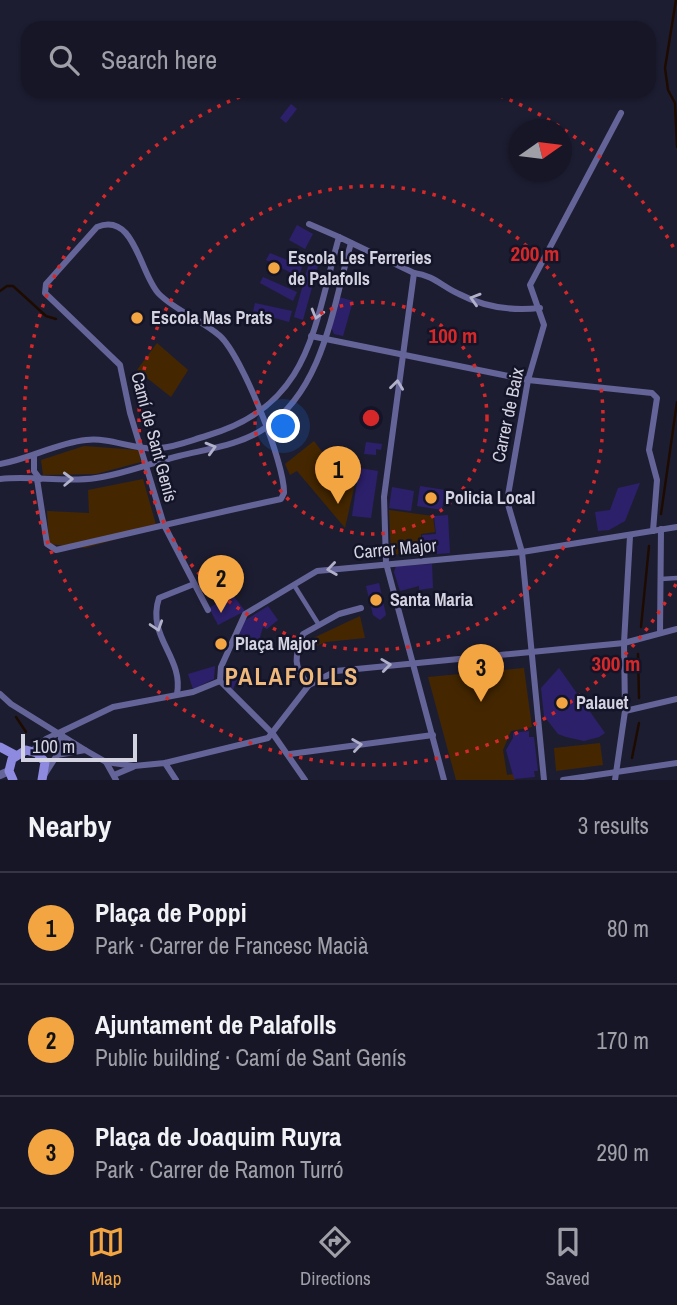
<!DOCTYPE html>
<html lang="en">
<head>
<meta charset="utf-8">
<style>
  :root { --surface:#161626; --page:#1f1f2e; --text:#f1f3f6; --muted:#9e9fa7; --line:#353543; --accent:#f3a542 }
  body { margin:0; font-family:"Archivo Narrow",sans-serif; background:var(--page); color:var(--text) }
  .compass { position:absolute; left:509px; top:119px; width:63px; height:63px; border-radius:50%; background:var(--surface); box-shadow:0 2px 5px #0004; rotate:76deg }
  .scale { position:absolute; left:21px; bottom:18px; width:116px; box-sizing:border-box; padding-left:7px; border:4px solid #d2d2e0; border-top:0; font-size:19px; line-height:24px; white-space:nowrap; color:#d2d2e0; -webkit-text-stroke:5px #141428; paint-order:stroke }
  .you { position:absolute; left:284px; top:427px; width:24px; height:24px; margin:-18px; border:5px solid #fff; border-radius:50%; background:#1a73e8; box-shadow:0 0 0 10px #1a73e833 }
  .badge { display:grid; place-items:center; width:46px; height:46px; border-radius:50%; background:var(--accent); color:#111; font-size:23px; font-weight:700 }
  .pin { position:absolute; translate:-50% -58px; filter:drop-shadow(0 2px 4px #0008) }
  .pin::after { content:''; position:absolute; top:37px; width:24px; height:21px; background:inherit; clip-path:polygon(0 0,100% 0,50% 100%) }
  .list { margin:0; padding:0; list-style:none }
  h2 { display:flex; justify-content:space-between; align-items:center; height:91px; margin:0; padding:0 28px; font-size:30px }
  h2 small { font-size:23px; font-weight:400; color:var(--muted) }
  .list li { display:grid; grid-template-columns:46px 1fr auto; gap:21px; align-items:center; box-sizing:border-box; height:112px; padding:0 28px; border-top:2px solid var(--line) }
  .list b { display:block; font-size:26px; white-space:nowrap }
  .list p { margin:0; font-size:23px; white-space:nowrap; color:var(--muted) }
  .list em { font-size:23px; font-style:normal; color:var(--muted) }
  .icon { flex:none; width:38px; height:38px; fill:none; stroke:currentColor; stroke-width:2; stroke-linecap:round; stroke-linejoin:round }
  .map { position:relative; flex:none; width:677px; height:780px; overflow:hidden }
  .search { position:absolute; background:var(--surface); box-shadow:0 2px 5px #0004; left:21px; right:21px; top:21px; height:77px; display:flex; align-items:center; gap:18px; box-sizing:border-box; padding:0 24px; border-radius:21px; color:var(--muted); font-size:26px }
  .sheet { height:427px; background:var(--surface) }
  nav { display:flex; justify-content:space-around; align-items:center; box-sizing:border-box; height:98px; border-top:2px solid var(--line); background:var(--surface); font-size:19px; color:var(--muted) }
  nav a { display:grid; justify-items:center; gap:4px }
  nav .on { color:var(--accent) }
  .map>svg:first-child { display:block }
  .green { fill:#442700 }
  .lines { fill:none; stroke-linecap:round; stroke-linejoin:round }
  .stream { stroke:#1e0b00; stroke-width:2.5 }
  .building { fill:#2c206b }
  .pedestrian { stroke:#656499; stroke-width:4.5 }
  .minor { stroke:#656499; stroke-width:6 }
  .tertiary { stroke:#656499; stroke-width:8 }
  .secondary { stroke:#8d8ae0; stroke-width:9 }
  .oneway { stroke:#b1b1cb }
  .ring { fill:none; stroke:#d62828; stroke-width:3.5; stroke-dasharray:3.5 7 }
  .poi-dot { fill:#f3a542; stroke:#141428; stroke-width:2.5 }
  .labels { text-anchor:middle; stroke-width:5; stroke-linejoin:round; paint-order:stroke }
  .poi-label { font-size:18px; font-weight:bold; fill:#d2d2e0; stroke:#141428; text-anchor:start }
  .street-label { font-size:18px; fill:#d2d2e0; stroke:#141428 }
  .district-label { font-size:24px; font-weight:bold; letter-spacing:2px; fill:#f0b97c; stroke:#141428 }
  .centre { fill:#d62828; stroke:#141428; stroke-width:3.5 }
  .ring-label { font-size:21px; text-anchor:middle; font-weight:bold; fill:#d62828; stroke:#141428; stroke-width:5; stroke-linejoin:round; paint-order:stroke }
</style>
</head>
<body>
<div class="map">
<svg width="677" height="780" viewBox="0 0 677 780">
  <rect width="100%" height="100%" fill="#1d1d32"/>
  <g class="green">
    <path d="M157 343 188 370 171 397 137 370Z"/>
    <path d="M314 441 329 461 356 479 345 528 297 471 290 475 285 464Z"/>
    <path d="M84 446 139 450 141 462 96 474 43 475 41 460Z"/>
    <path d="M143 479 157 528 85 548 49 544 47 511 89 513 88 490Z"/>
    <path d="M389 510 433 516 435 532 421 534V552L391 555Z"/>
    <path d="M360 616 365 638 326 642 304 651 309 640Z"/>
    <path d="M524 668 532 727 511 731 503 750 507 775 514 774 515 780H456L428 677Z"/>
    <path d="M600 743 603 765 556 771 554 748Z"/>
  </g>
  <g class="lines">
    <g class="stream">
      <path d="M676 0 665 68 668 90 675 103 677 147"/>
      <path d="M0 291 7 286H13L46 316 56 319"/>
      <path d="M661 514 677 402"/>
      <path d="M641 627 649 546"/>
      <path d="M638 654 639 698"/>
      <path d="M16 717 26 732"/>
      <path d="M632 758 639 723"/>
    </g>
  </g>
  <g class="building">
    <path d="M291 104 297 109 286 123 280 118Z"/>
    <path d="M297 225 313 234 305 249 289 240Z"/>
    <path d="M312 252 321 255 303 320 294 317Z"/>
    <path d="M270 253 297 264 296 261 304 260 299 277 266 260Z"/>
    <path d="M263 277 297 292 293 301 260 283Z"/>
    <path d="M339 297 353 301 343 336 334 334 331 327Z"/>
    <path d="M255 303 292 311 289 322 253 312Z"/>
    <path d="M366 442 382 444 381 450 376 449V455L364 454Z"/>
    <path d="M359 468 378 471 371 518 352 516Z"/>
    <path d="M640 483 625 521 609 530 598 531 595 512 610 510 618 488Z"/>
    <path d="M420 486 445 490 442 510 417 506Z"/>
    <path d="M392 487 414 491 411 511 389 508Z"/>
    <path d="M448 515 450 553 437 554 436 547H423L422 535 436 534 434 516Z"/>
    <path d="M432 564 433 588 419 590V586L400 591 394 572 396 566Z"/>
    <path d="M379 583 386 615 380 620 373 615 366 586Z"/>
    <path d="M232 594 245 611 218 625 209 608Z"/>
    <path d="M268 606 278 620 267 629 263 627 260 637 265 641 262 646 239 635 244 621Z"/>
    <path d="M215 666 214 679 193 689 188 674Z"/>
    <path d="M559 668 605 733 599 737 584 741 566 737 558 734 544 716 541 688Z"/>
    <path d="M226 670 243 677 240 684 236 682 233 690 225 679Z"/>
    <path d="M529 731V737H534L538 771H534L535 777 514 779 506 750 513 738V733Z"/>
  </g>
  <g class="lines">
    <g class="pedestrian">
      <path d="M661 579 677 578"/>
      <path d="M294 585 319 625"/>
    </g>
    <g class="minor">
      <path d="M309 224 339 237"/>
      <path d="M414 273 384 497 386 563 444 780"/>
      <path d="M311 336 528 380 652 393 657 398 649 450 657 480 653 531"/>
      <path d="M34 457V471L40 479"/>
      <path d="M0 464C30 459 56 443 86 440 112 437 135 451 160 448 175 447 192 440 206 436 311 406 313 329 339 237L414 273C433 275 443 287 459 294 484 307 513 311 540 308"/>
      <path d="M0 479C32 475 64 483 96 478 124 474 151 463 179 456 207 449 241 445 265 428 324 389 333 306 351 243"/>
      <path d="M37 479 47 544 56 550C131 533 206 515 281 499L284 493C285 464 242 356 220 336 202 320 176 311 159 294 140 275 135 211 97 227L46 284 45 293 120 365 130 413 164 525 208 610"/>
      <path d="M660 633 661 529"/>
      <path d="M220 681 221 667 245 614 317 571 522 552 677 527"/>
      <path d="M220 681 273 734 305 780"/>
      <path d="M309 685C292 667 295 656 303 634L339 614 361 608"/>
      <path d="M0 694 11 704 85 750 106 762 134 766 165 763 268 738 309 685 336 671 624 643 677 629"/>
      <path d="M177 694C184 657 146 637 159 598L194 584"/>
      <path d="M625 711 677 699"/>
      <path d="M32 751 46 739 113 707 193 692 220 681"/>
      <path d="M290 754 433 735"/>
      <path d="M57 755 85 750"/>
      <path d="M106 762 116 780"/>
      <path d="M165 763 176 780"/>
      <path d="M45 774 57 755 62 734"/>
      <path d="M114 775 133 767"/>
      <path d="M544 780 522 552 507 501 528 380 544 325 530 285 621 113"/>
      <path d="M563 780 677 763"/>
      <path d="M615 780 625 711 624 643 630 536"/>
    </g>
    <path class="tertiary" d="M0 775 9 771"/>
    <g class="secondary">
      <path d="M0 747 15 755"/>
      <path d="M13 780 9 771 12 759 26 750 37 753 45 762 42 780"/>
    </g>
  </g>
  <defs><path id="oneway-chevron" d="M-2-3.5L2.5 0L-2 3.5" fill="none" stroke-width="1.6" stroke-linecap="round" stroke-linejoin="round" transform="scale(1.75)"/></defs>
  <g class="oneway">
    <use href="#oneway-chevron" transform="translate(475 299) rotate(-163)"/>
    <use href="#oneway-chevron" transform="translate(317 314) rotate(106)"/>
    <use href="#oneway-chevron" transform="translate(397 385) rotate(-83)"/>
    <use href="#oneway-chevron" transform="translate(211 448) rotate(-16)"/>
    <use href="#oneway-chevron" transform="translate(68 479) rotate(-2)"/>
    <use href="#oneway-chevron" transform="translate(332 569) rotate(172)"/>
    <use href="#oneway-chevron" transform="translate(157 626) rotate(72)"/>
    <use href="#oneway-chevron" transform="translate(386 665) rotate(-7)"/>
    <use href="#oneway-chevron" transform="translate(357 745) rotate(-8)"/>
  </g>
  <g class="ring">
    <circle cx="371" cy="418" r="116"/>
    <circle cx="371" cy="418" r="232"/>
    <path d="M676 584A347 347 0 1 1 252 92M490 92A347 347 0 0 1 676 252"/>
  </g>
  <g class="poi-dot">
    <circle cx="274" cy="268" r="7"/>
    <circle cx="137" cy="318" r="7"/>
    <circle cx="431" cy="498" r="7"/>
    <circle cx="376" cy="600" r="7"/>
    <circle cx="221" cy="644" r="7"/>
    <circle cx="562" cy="703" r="7"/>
  </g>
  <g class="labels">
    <g class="poi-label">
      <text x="288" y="264">Escola Les Ferreries<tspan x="288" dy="21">de Palafolls</tspan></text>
      <text x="151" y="324">Escola Mas Prats</text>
      <text x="445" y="504">Policia Local</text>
      <text x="390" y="606">Santa Maria</text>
      <text x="235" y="650">Plaça Major</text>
      <text x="576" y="709">Palauet</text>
    </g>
    <g class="street-label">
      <text transform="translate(508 415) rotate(-78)" y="6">Carrer de Baix</text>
      <text transform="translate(154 437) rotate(75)" y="6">Camí de Sant Genís</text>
      <text transform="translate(395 549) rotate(-5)" y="6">Carrer Major</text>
    </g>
    <g class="district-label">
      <text x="292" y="685">PALAFOLLS</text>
    </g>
  </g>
  <circle cx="371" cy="418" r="10" class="centre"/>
  <g class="ring-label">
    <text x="535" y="261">200 m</text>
    <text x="453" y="343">100 m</text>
    <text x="616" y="671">300 m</text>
  </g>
</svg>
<svg class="compass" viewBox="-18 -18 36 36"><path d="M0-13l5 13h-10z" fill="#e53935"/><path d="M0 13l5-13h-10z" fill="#9e9fa7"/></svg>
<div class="scale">100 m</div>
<div class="you"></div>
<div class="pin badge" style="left:338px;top:504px">1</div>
<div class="pin badge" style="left:221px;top:613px">2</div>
<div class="pin badge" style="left:481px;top:702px">3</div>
<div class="search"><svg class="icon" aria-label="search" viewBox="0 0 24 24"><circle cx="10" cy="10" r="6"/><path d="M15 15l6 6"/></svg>Search here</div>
</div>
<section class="sheet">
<h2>Nearby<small>3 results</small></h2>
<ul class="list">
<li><span class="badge">1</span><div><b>Plaça de Poppi</b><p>Park · Carrer de Francesc Macià</p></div><em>80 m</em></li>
<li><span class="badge">2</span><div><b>Ajuntament de Palafolls</b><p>Public building · Camí de Sant Genís</p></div><em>170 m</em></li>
<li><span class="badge">3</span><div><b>Plaça de Joaquim Ruyra</b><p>Park · Carrer de Ramon Turró</p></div><em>290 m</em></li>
</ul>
</section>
<nav>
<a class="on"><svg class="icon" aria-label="map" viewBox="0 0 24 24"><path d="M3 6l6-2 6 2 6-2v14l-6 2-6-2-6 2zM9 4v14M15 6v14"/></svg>Map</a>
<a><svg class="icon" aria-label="directions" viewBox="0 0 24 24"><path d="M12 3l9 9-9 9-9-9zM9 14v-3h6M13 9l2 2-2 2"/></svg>Directions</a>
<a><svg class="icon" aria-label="saved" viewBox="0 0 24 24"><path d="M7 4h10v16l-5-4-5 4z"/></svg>Saved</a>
</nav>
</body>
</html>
